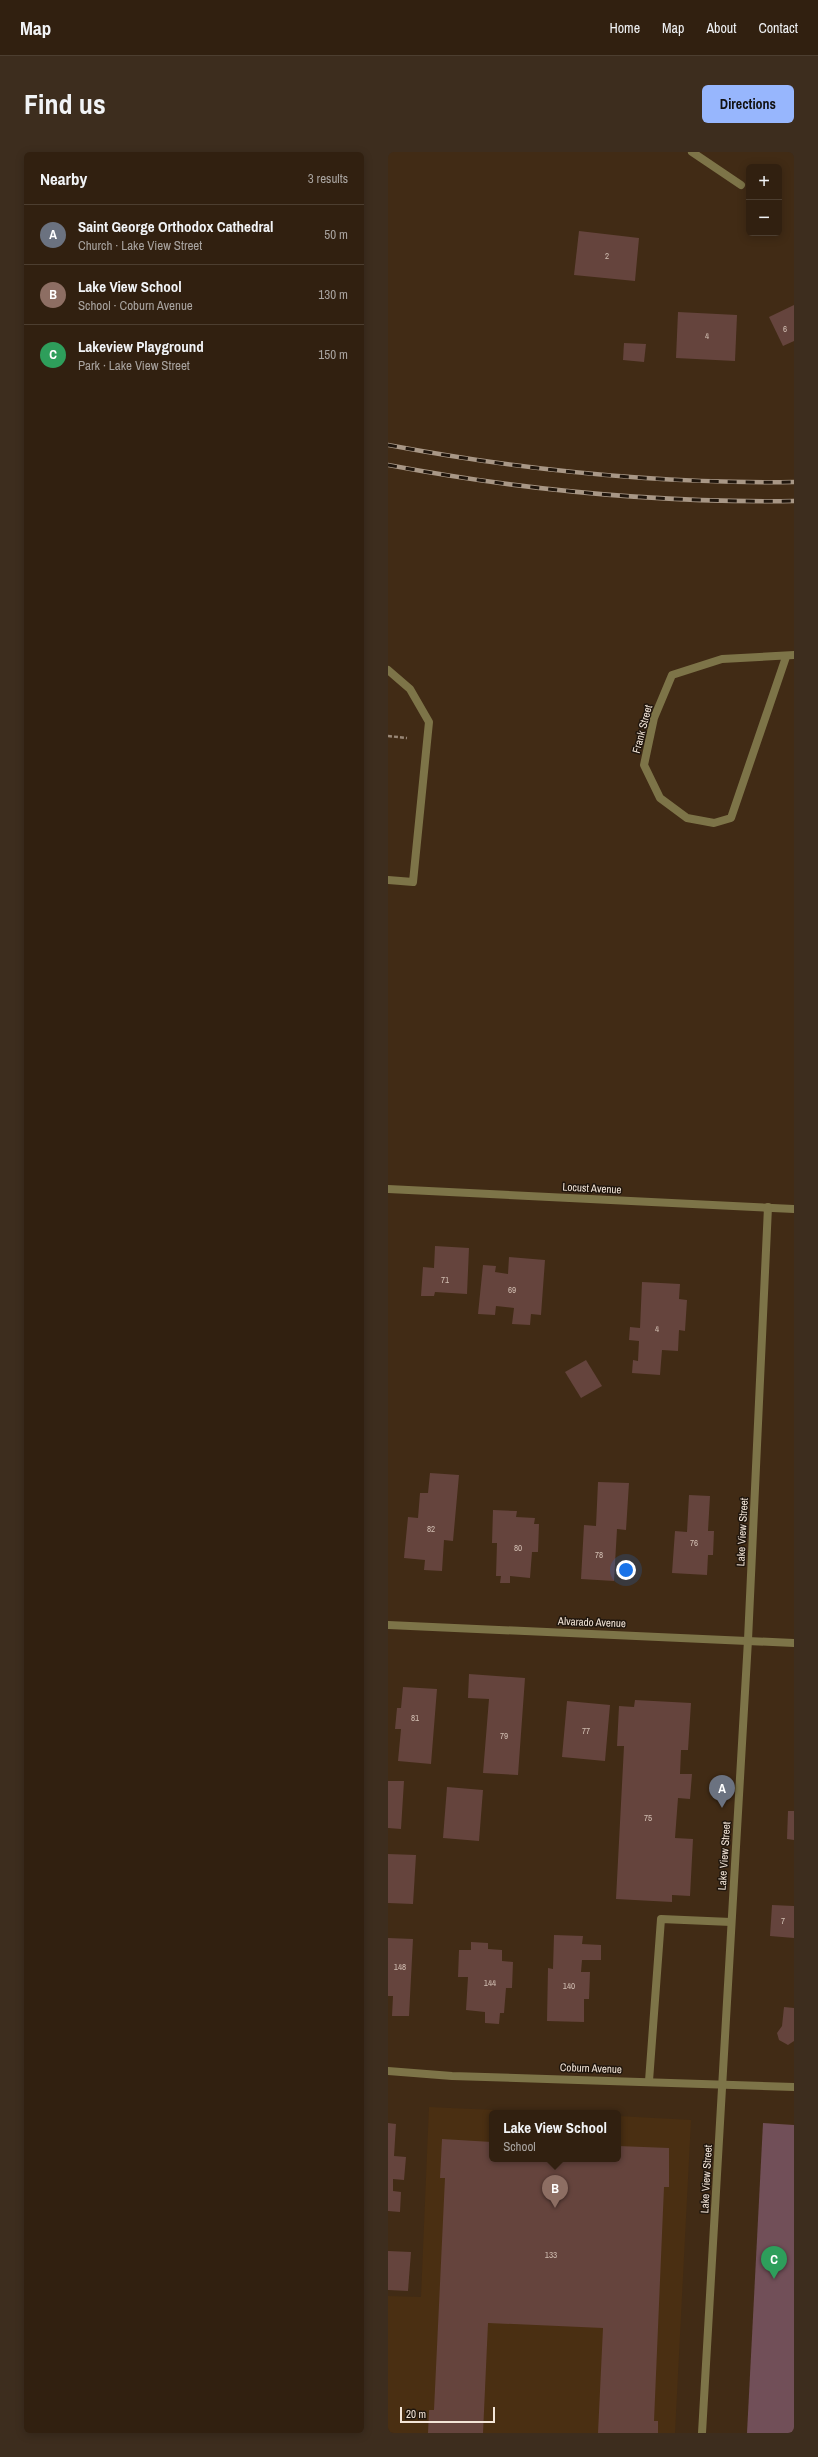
<!DOCTYPE html>
<html lang="en">
<head>
<meta charset="utf-8">
<style>
  :root { --surface:#312010; --page:#3d2d1e; --text:#f1f3f6; --muted:#a8a39f; --line:#4c3e30; --accent:#97b6fd }
  body { margin:0; font-family:"Archivo Narrow",sans-serif; background:var(--page); color:var(--text) }
  .controls { position:absolute; right:12px; top:12px; display:grid; overflow:hidden; border-radius:6px; box-shadow:0 2px 10px #0003 }
  .controls button { width:36px; height:36px; display:grid; place-items:center; padding:0; border:0; border-bottom:1px solid var(--line); background:var(--surface); color:var(--text); font:20px sans-serif }
  .scale { position:absolute; left:12px; bottom:10px; width:95px; box-sizing:border-box; padding-left:4px; border:2px solid #f3e5d8; border-top:0; font-size:11px; line-height:14px; white-space:nowrap; color:#f3e5d8; -webkit-text-stroke:3px #20160d; paint-order:stroke }
  .you { position:absolute; left:238px; top:1418px; width:14px; height:14px; margin:-10px; border:3px solid #fff; border-radius:50%; background:#1a73e8; box-shadow:0 0 0 6px #1a73e833 }
  .badge { display:grid; place-items:center; width:26px; height:26px; border-radius:50%; background:var(--accent); color:#fff; font-size:13px; font-weight:700 }
  .pin { position:absolute; translate:-50% -33px; filter:drop-shadow(0 1px 2px #0008) }
  .pin::after { content:''; position:absolute; top:21px; width:14px; height:12px; background:inherit; clip-path:polygon(0 0,100% 0,50% 100%) }
  .popup { position:absolute; left:101px; top:1958px; width:132px; height:52px; box-sizing:border-box; display:grid; place-content:center; border-radius:6px; background:var(--surface); filter:drop-shadow(0 1px 3px #0005); font-size:13px; white-space:nowrap; color:var(--muted) }
  .popup b { font-size:15px; color:var(--text) }
  .popup::after { content:''; position:absolute; left:50%; top:100%; margin-left:-8px; border:8px solid transparent; border-top-color:var(--surface) }
  .list { margin:0; padding:0; list-style:none }
  h2 { display:flex; justify-content:space-between; align-items:center; height:52px; margin:0; padding:0 16px; font-size:17px }
  h2 small { font-size:13px; font-weight:400; color:var(--muted) }
  .list li { display:grid; grid-template-columns:26px 1fr auto; gap:12px; align-items:center; box-sizing:border-box; height:60px; padding:0 16px; border-top:1px solid var(--line) }
  .list b { display:block; font-size:15px; white-space:nowrap }
  .list p { margin:0; font-size:13px; white-space:nowrap; color:var(--muted) }
  .list em { font-size:13px; font-style:normal; color:var(--muted) }
  .map { position:relative; flex:none; width:406px; height:2281px; overflow:hidden; border-radius:6px }
  header { display:flex; align-items:center; gap:24px; box-sizing:border-box; height:56px; padding:0 20px; background:var(--surface); border-bottom:1px solid var(--line) }
  header strong { font-size:19px }
  nav { display:flex; gap:22px; margin-inline-start:auto; font-size:14px }
  .intro { display:flex; align-items:center; justify-content:space-between; box-sizing:border-box; height:96px; padding:0 24px }
  h1 { margin:0; font-size:28px }
  .button { padding:10px 18px; border-radius:6px; background:var(--accent); color:#111; font-size:14px; font-weight:700 }
  main { display:flex; gap:24px; padding:0 24px }
  aside { flex:1; background:var(--surface); border-radius:6px; box-shadow:0 2px 10px #0003 }
  .map>svg:first-child { display:block }
  .built { fill:#4a2f12 }
  .green { fill:#714f58 }
  .building { fill:#65443d }
  .lines { fill:none; stroke-linecap:round; stroke-linejoin:round }
  .path { stroke:#988675; stroke-width:2.5; stroke-dasharray:4 2; stroke-linecap:butt }
  .service { stroke:#7d7448; stroke-width:8 }
  .minor { stroke:#7d7448; stroke-width:8 }
  .rail-casing { stroke:#a89786; stroke-width:4.5 }
  .rail { stroke:#20160d; stroke-width:3; stroke-dasharray:9; stroke-linecap:butt }
  .labels { text-anchor:middle; stroke-width:3; stroke-linejoin:round; paint-order:stroke }
  .number-label { font-size:9px; fill:#d0bdb1 }
  .street-label { font-size:11px; fill:#f3e5d8; stroke:#20160d }
</style>
</head>
<body>
<header>
<strong>Map</strong>
<nav><a>Home</a><a>Map</a><a>About</a><a>Contact</a></nav>
</header>
<div class="intro"><h1>Find us</h1><a class="button">Directions</a></div>
<main>
<aside>
<h2>Nearby<small>3 results</small></h2>
<ul class="list">
<li><span class="badge" style="background:#6b7280">A</span><div><b>Saint George Orthodox Cathedral</b><p>Church · Lake View Street</p></div><em>50 m</em></li>
<li><span class="badge" style="background:#8d6e63">B</span><div><b>Lake View School</b><p>School · Coburn Avenue</p></div><em>130 m</em></li>
<li><span class="badge" style="background:#2e9e5b">C</span><div><b>Lakeview Playground</b><p>Park · Lake View Street</p></div><em>150 m</em></li>
</ul>
</aside>
<div class="map">
<svg width="406" height="2281" viewBox="0 0 406 2281">
  <rect width="100%" height="100%" fill="#412b15"/>
  <path class="built" d="M41 1955 167 1961H104V2007H230V1964L303 1968 287 2281H0V2144L33 2145Z"/>
  <path class="green" d="M375 1971 406 1973V2281H359Z"/>
  <g class="building">
    <path d="M191 79 251 86 247 129 186 123Z"/>
    <path d="M406 153V189L395 194 381 165Z"/>
    <path d="M290 160 349 163 347 209 288 206Z"/>
    <path d="M236 191 258 192 256 210 235 208Z"/>
    <path d="M47 1094 81 1096 79 1142 47 1140 46 1144H33L35 1115 46 1116Z"/>
    <path d="M121 1105 157 1108 153 1163 143 1162 142 1173 124 1172 126 1156 108 1154 107 1163 90 1162 95 1113 108 1114 107 1120 120 1122Z"/>
    <path d="M254 1130 292 1132 291 1147 299 1148 297 1179 291 1178 290 1199 274 1198 272 1223 244 1221 245 1208 250 1209 251 1189 241 1188 242 1175 252 1176Z"/>
    <path d="M198 1208 214 1234 193 1246 177 1220Z"/>
    <path d="M42 1321 71 1323 65 1389 56 1388 54 1419 36 1418 37 1408 16 1406 20 1365 30 1366 32 1341H40Z"/>
    <path d="M210 1330 241 1331 238 1378 229 1377 226 1429 193 1427 196 1373 208 1374Z"/>
    <path d="M301 1343 322 1344 320 1379H326L325 1403H320L319 1423 284 1421 287 1379 299 1380Z"/>
    <path d="M105 1358 129 1359 128 1365 147 1366 146 1372H151L150 1400H144L142 1426 122 1424V1431H112L113 1424H108L109 1391H104Z"/>
    <path d="M81 1522 137 1526 130 1623 95 1621 101 1547 80 1546Z"/>
    <path d="M15 1535 49 1537 43 1612 10 1609 13 1577H7L9 1556H13Z"/>
    <path d="M247 1548 303 1551 300 1598H293L292 1622H304L302 1647 290 1646 287 1686 305 1687 302 1744 284 1743V1750L228 1747 236 1594H229L231 1554 246 1555Z"/>
    <path d="M179 1549 222 1553 217 1609 174 1605Z"/>
    <path d="M0 1629H16L13 1677 0 1676Z"/>
    <path d="M59 1635 95 1638 91 1689 55 1686Z"/>
    <path d="M400 1659H406V1688L399 1687Z"/>
    <path d="M0 1702 28 1703 25 1752 0 1751Z"/>
    <path d="M384 1753 406 1754V1786L382 1784Z"/>
    <path d="M166 1783 195 1784 194 1792 213 1793V1808H194L193 1820H202L201 1847H196V1870L159 1869 160 1816 165 1817Z"/>
    <path d="M0 1786 25 1787 21 1864H4L5 1844H0Z"/>
    <path d="M83 1790 100 1791V1797L114 1798V1809L125 1810 124 1836H118L116 1861H112L111 1872 97 1871V1860L78 1858 80 1825H70L71 1798H83Z"/>
    <path d="M396 1855 406 1856V1889L400 1893 391 1888 389 1881 394 1874Z"/>
    <path d="M0 1971 8 1972 6 2004 18 2005 16 2028 5 2027V2039L13 2040 12 2060 0 2059Z"/>
    <path d="M54 1987 104 1990V2007H230V1994L281 1996V2035H276L266 2269H270V2281H210L215 2176 100 2171 95 2281H40L41 2258H46L57 2026H52Z"/>
    <path d="M0 2099 23 2100 20 2139 0 2138Z"/>
  </g>
  <g class="lines">
    <path class="path" d="M0 584 19 586"/>
    <g class="service">
      <path d="M0 518 22 537 41 570 25 730 0 728"/>
      <path d="M261 1929 273 1767 343 1770"/>
    </g>
    <g class="minor">
      <path d="M304 0 353 33"/>
      <path d="M398 505 343 666 326 671 299 666 272 646 256 613 266 566 284 523 334 507 406 503"/>
      <path d="M0 1037 406 1057"/>
      <path d="M0 1473 406 1491"/>
      <path d="M0 1919 64 1924 406 1935"/>
      <path d="M314 2281 360 1488 380 1055"/>
    </g>
    <g class="rail-casing">
      <g id="rail">
        <path d="M0 293C133 318 270 332 406 330"/>
        <path d="M0 313C133 338 270 351 406 349"/>
      </g>
    </g>
    <use href="#rail" class="rail"/>
  </g>
  <g class="labels">
    <g class="number-label">
      <text x="219" y="107">2</text>
      <text x="397" y="180">6</text>
      <text x="319" y="187">4</text>
      <text x="57" y="1131">71</text>
      <text x="124" y="1141">69</text>
      <text x="269" y="1180">4</text>
      <text x="43" y="1380">82</text>
      <text x="306" y="1394">76</text>
      <text x="130" y="1399">80</text>
      <text x="211" y="1406">78</text>
      <text x="27" y="1569">81</text>
      <text x="198" y="1582">77</text>
      <text x="116" y="1587">79</text>
      <text x="260" y="1669">75</text>
      <text x="395" y="1772">7</text>
      <text x="12" y="1818">148</text>
      <text x="102" y="1834">144</text>
      <text x="181" y="1837">140</text>
      <text x="163" y="2106">133</text>
    </g>
    <g class="street-label">
      <text transform="translate(254 577) rotate(-75)" y="4">Frank Street</text>
      <text transform="translate(204 1036) rotate(3)" y="4">Locust Avenue</text>
      <text transform="translate(354 1380) rotate(-87)" y="4">Lake View Street</text>
      <text transform="translate(204 1470) rotate(2)" y="4">Alvarado Avenue</text>
      <text transform="translate(336 1704) rotate(-86)" y="4">Lake View Street</text>
      <text transform="translate(203 1916) rotate(2)" y="4">Coburn Avenue</text>
      <text transform="translate(318 2027) rotate(-87)" y="4">Lake View Street</text>
    </g>
  </g>
</svg>
<div class="controls">
<button>+</button>
<button>−</button>
</div>
<div class="scale">20 m</div>
<div class="you"></div>
<div class="pin badge" style="left:334px;top:1656px;background:#6b7280">A</div>
<div class="pin badge" style="left:167px;top:2056px;background:#8d6e63">B</div>
<div class="popup"><b>Lake View School</b>School</div>
<div class="pin badge" style="left:386px;top:2127px;background:#2e9e5b">C</div>
</div>
</main>
</body>
</html>
